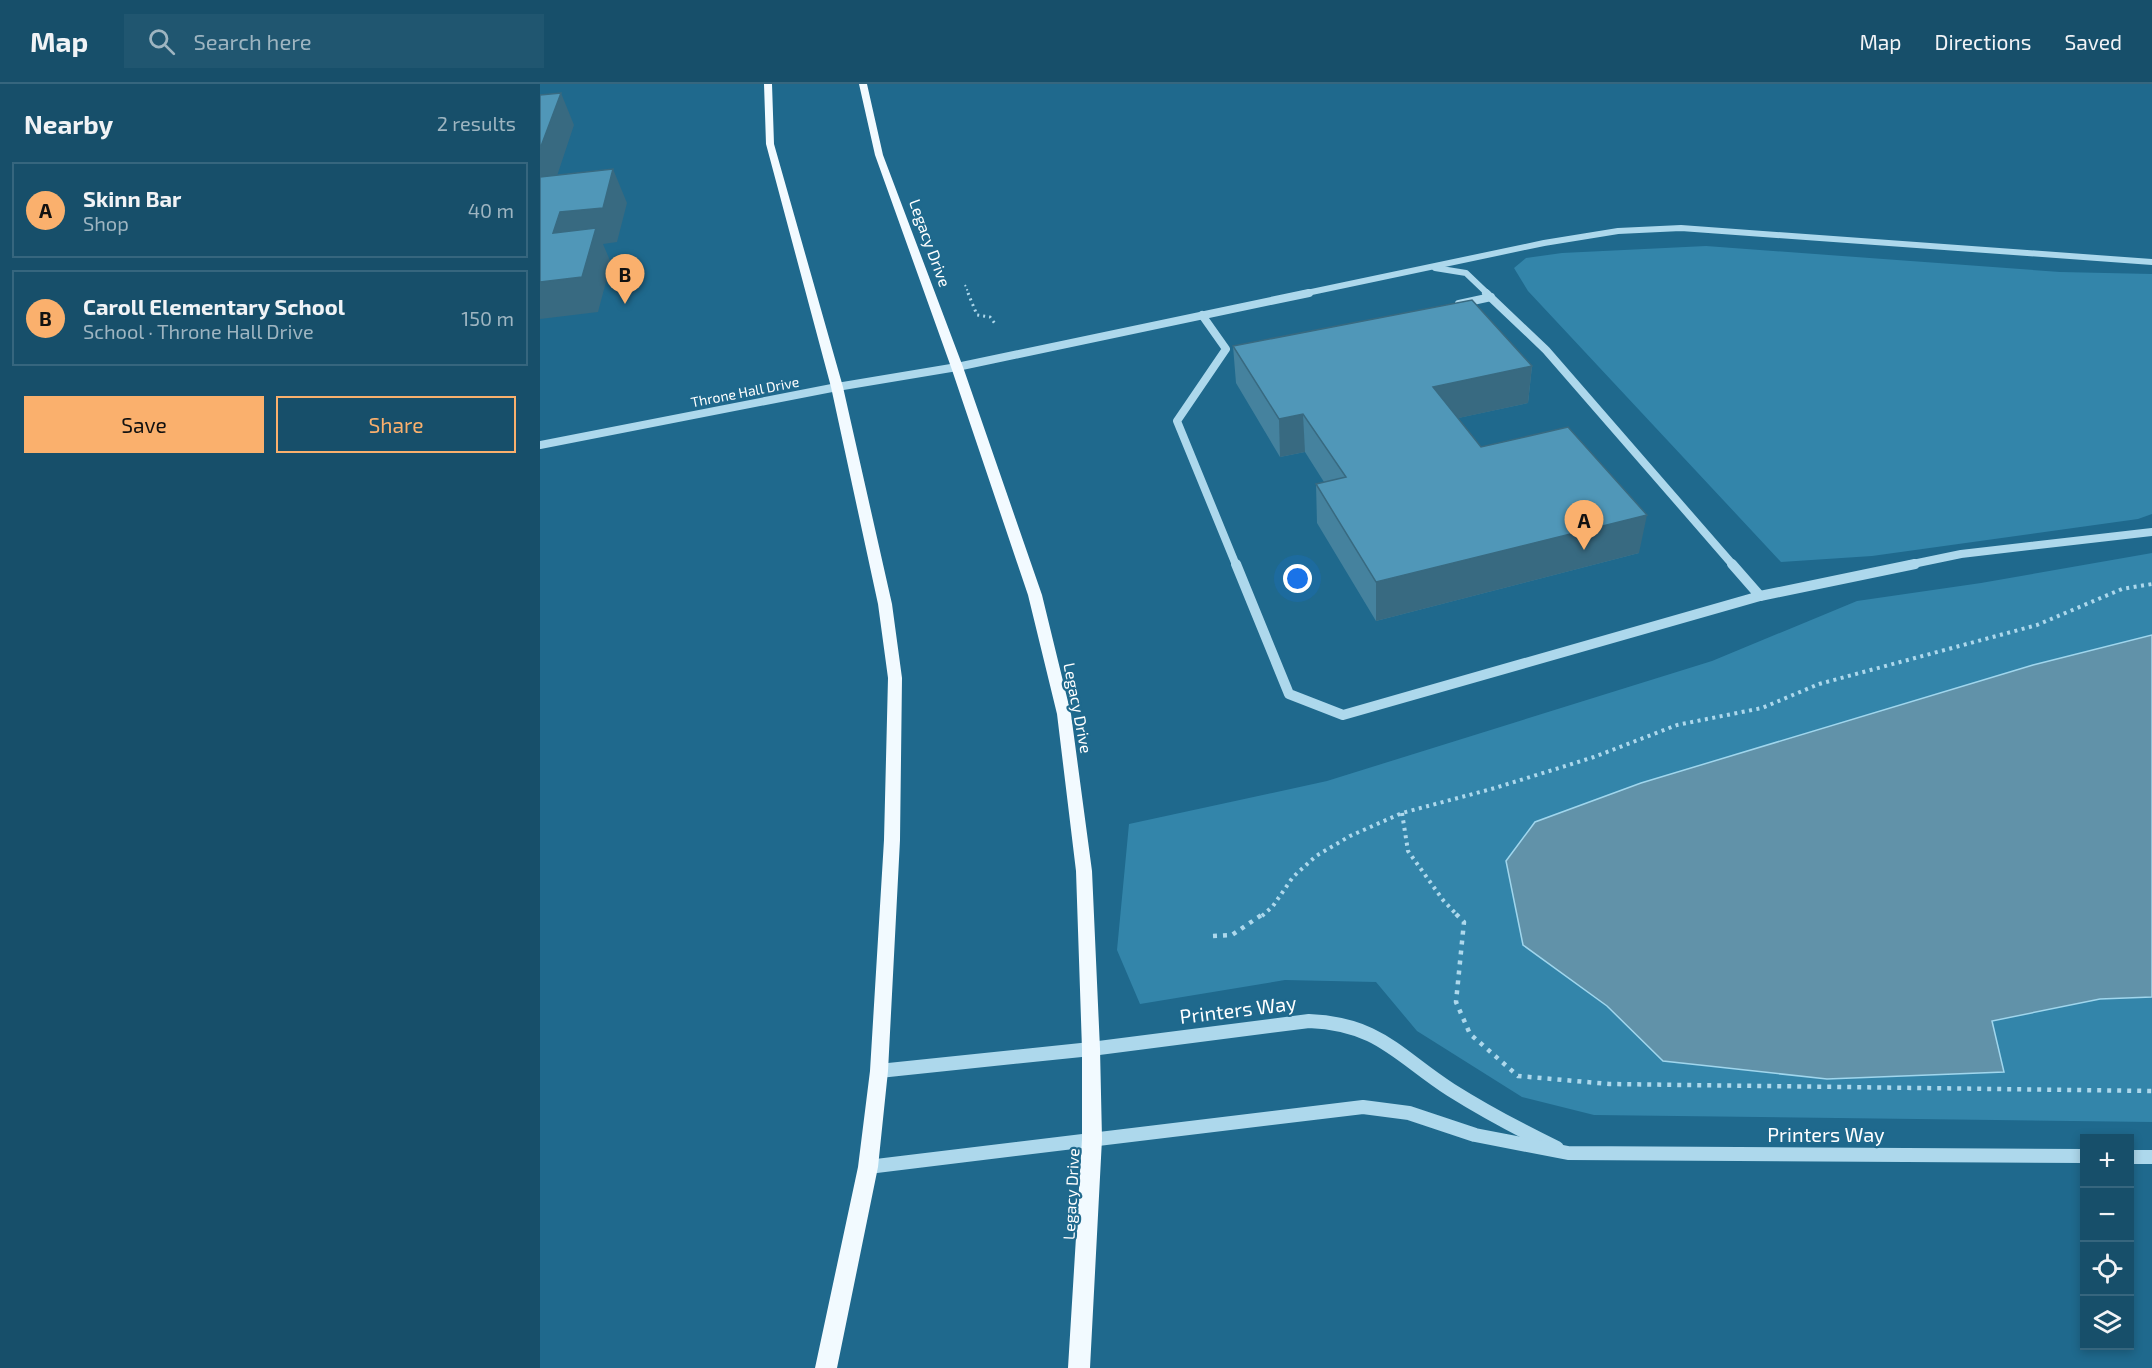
<!DOCTYPE html>
<html lang="en">
<head>
<meta charset="utf-8">
<style>
  :root { --surface:#174f6a; --page:#205670; --text:#f1f3f6; --muted:#9eb5c1; --line:#36667e; --accent:#fab06d }
  body { margin:0; font-family:"Exo 2",sans-serif; background:var(--page); color:var(--text) }
  .controls { position:absolute; right:18px; bottom:18px; display:grid; overflow:hidden; border-radius:0px; box-shadow:0 3px 9px #0003 }
  .controls button { width:54px; height:54px; display:grid; place-items:center; padding:0; border:0; border-bottom:2px solid var(--line); background:var(--surface); color:var(--text); font:30px sans-serif }
  .you { position:absolute; left:758px; top:495px; width:21px; height:21px; margin:-15px; border:4px solid #fff; border-radius:50%; background:#1a73e8; box-shadow:0 0 0 9px #1a73e833 }
  .badge { display:grid; place-items:center; width:39px; height:39px; border-radius:50%; background:var(--accent); color:#111; font-size:20px; font-weight:700 }
  .pin { position:absolute; translate:-50% -50px; filter:drop-shadow(0 2px 3px #0008) }
  .pin::after { content:''; position:absolute; top:32px; width:21px; height:18px; background:inherit; clip-path:polygon(0 0,100% 0,50% 100%) }
  .list { margin:0; padding:0; list-style:none }
  h2 { display:flex; justify-content:space-between; align-items:center; height:78px; margin:0; padding:0 24px; font-size:26px }
  h2 small { font-size:20px; font-weight:400; color:var(--muted) }
  .list li { display:grid; grid-template-columns:39px 1fr auto; gap:18px; align-items:center; box-sizing:border-box; height:96px; margin:0 12px 12px; padding:0 12px; border:2px solid var(--line); border-radius:0px }
  .list b { display:block; font-size:22px; white-space:nowrap }
  .list p { margin:0; font-size:20px; white-space:nowrap; color:var(--muted) }
  .list em { font-size:20px; font-style:normal; color:var(--muted) }
  .actions { display:flex; gap:12px; padding:18px 24px }
  .actions a { flex:1; padding:14px 0; border:2px solid var(--accent); border-radius:0px; text-align:center; font-size:21px; color:var(--accent) }
  .actions .main { background:var(--accent); color:#111 }
  .icon { flex:none; width:33px; height:33px; fill:none; stroke:currentColor; stroke-width:2; stroke-linecap:round; stroke-linejoin:round }
  .map { position:relative; flex:none; width:1612px; height:1284px; overflow:hidden }
  header { display:flex; align-items:center; gap:36px; box-sizing:border-box; height:84px; padding:0 30px; background:var(--surface); border-bottom:2px solid var(--line) }
  header strong { font-size:28px }
  nav { display:flex; gap:33px; margin-inline-start:auto; font-size:21px }
  .search { width:420px; height:54px; background:var(--page); display:flex; align-items:center; gap:15px; box-sizing:border-box; padding:0 21px; border-radius:0px; color:var(--muted); font-size:22px }
  main { display:flex }
  aside { flex:1; background:var(--surface) }
  .map>svg:first-child { display:block }
  .green { fill:#3385aa }
  .water { fill:#6192a9; stroke:#a0d6ed; stroke-width:1.5 }
  .lines { fill:none; stroke-linecap:round; stroke-linejoin:round }
  .path-far3 { stroke:#add8ec; stroke-width:2; stroke-dasharray:1.5 3; stroke-linecap:butt }
  .path-far2 { stroke:#add8ec; stroke-width:3; stroke-dasharray:2 4; stroke-linecap:butt }
  .path-far1 { stroke:#add8ec; stroke-width:4; stroke-dasharray:3 4.5; stroke-linecap:butt }
  .path { stroke:#add8ec; stroke-width:4.5; stroke-dasharray:4 6; stroke-linecap:butt }
  .minor-far3 { stroke:#add8ec; stroke-width:6 }
  .minor-far2 { stroke:#add8ec; stroke-width:8 }
  .minor-far1 { stroke:#add8ec; stroke-width:10 }
  .minor { stroke:#add8ec; stroke-width:14 }
  .major { fill:#f2faff; fill-rule:evenodd }
  .wall { fill:#45829e }
  .shaded-wall { fill:#386a81 }
  .building { fill:#5097b8; stroke:#386a81; stroke-width:1.5 }
  .labels { text-anchor:middle; stroke-width:4.5; stroke-linejoin:round; paint-order:stroke }
  .far-street-label { font-size:14px; fill:#fff; stroke:#1f698d }
  .street-label { font-size:16px; fill:#fff; stroke:#1f698d }
  .near-street-label { font-size:20px; fill:#fff; stroke:#1f698d }
</style>
</head>
<body>
<header>
<strong>Map</strong>
<div class="search"><svg class="icon" aria-label="search" viewBox="0 0 24 24"><circle cx="10" cy="10" r="6"/><path d="M15 15l6 6"/></svg>Search here</div>
<nav><a>Map</a><a>Directions</a><a>Saved</a></nav>
</header>
<main>
<aside>
<h2>Nearby<small>2 results</small></h2>
<ul class="list">
<li><span class="badge">A</span><div><b>Skinn Bar</b><p>Shop</p></div><em>40 m</em></li>
<li><span class="badge">B</span><div><b>Caroll Elementary School</b><p>School · Throne Hall Drive</p></div><em>150 m</em></li>
</ul>
<div class="actions"><a class="main">Save</a><a>Share</a></div>
</aside>
<div class="map">
<svg width="1612" height="1284" viewBox="0 0 1612 1284">
  <rect width="100%" height="100%" fill="#1f698d"/>
  <g class="green">
    <path d="M1166 162 1520 188 1612 190V430L1598 435 1332 472 1241 478 988 207 974 184 986 174 1022 169Z"/>
    <path d="M1612 469V1038L1054 1031 982 1013 877 947 836 898 745 896 600 920 577 866 589 740 787 697 1172 577 1317 517 1441 499Z"/>
  </g>
  <path class="water" d="M1612 551V913L1560 915 1452 937 1464 988 1287 995 1123 977 1067 922 983 861 966 777 995 738 1101 699 1493 581Z"/>
  <g class="lines">
    <path class="path-far3" d="M425 201 429 210"/>
    <path class="path-far2" d="M428 209 437 231 450 233 456 241"/>
    <g class="path-far1">
      <path d="M862 729 868 767 903 816 918 832"/>
      <path d="M722 832 733 822 753 793 776 772 810 752 862 729 955 704 1054 673 1137 641 1222 624 1279 600 1497 541 1582 505 1612 500"/>
    </g>
    <g class="path">
      <path d="M916 830 924 838 916 918 930 950 978 992 1069 1000 1612 1007"/>
      <path d="M673 852 692 851 723 830"/>
    </g>
    <g class="minor-far3">
      <path d="M895 184 926 189 948 210"/>
      <path d="M762 210 1004 159 1078 147 1141 144 1612 178"/>
    </g>
    <g class="minor-far2">
      <path d="M946 209 1006 266 1193 481"/>
      <path d="M919 220 951 213"/>
      <path d="M662 231 686 265 637 337 696 481"/>
      <path d="M0 361 297 303 417 283 769 209"/>
      <path d="M1368 481 1421 470 1612 448"/>
    </g>
    <g class="minor-far1">
      <path d="M696 480 749 610 803 631 1220 512 1192 480"/>
      <path d="M1220 512 1375 480"/>
    </g>
    <g class="minor">
      <path d="M339 987 551 965 769 937C839 940 857 971 911 1006 946 1028 980 1046 1017 1064"/>
      <path d="M1590 1073H1612"/>
      <path d="M328 1083 823 1023 869 1029 935 1051 1028 1069 1544 1072"/>
    </g>
    <g class="major">
      <path d="M224 0H232L234 60 303 303 352 520 362 594 360 756 348 987 338 1083 297 1284H275L318 1083 330 987 344 756 348 594 338 520 291 303 226 60Z"/>
      <path d="M319 0H327L343 71 423 283 502 511 531 630 552 787 560 965 562 1055 550 1284H528L542 1055V965L536 787 517 630 488 511 411 283 335 71Z"/>
    </g>
  </g>
  <path class="wall" d="M693 262 992 282 988 319 918 334 941 363 1099 469 836 537 777 439 776 400 784 398 765 368 740 373 696 299Z"/>
  <g class="shaded-wall">
    <path d="M21 9 34 41 5 128 0 117V65Z"/>
    <path d="M73 85 87 119 77 158 63 160 71 179 58 228 0 235V198L13 149 20 128Z"/>
    <path d="M992 282 988 319 891 340 893 303Z"/>
    <path d="M763 330 765 368 740 373 739 335Z"/>
    <path d="M1107 431 1099 469 836 537V498Z"/>
  </g>
  <g class="building">
    <path d="M21 9 0 65V11Z"/>
    <path d="M73 85 63 124 20 128 13 149 56 144 42 193 0 198V93Z"/>
    <path d="M932 216 992 282 893 303 941 363 1028 343 1107 431 836 498 776 400 806 393 763 330 739 335 693 262Z"/>
  </g>
  <g class="labels">
    <g class="far-street-label">
      <text transform="translate(205 308) rotate(-11)" y="5">Throne Hall Drive</text>
    </g>
    <g class="street-label">
      <text transform="translate(390 159) rotate(70)" y="6">Legacy Drive</text>
      <text transform="translate(538 624) rotate(79)" y="6">Legacy Drive</text>
      <text transform="translate(531 1110) rotate(-87)" y="6">Legacy Drive</text>
    </g>
    <g class="near-street-label">
      <text transform="translate(698 926) rotate(-7)" y="7">Printers Way</text>
      <text x="1286" y="1058">Printers Way</text>
    </g>
  </g>
</svg>
<div class="controls">
<button>+</button>
<button>−</button>
<button><svg class="icon" aria-label="locate" viewBox="0 0 24 24"><circle cx="12" cy="12" r="6"/><path d="M12 2v4M12 18v4M2 12h4M18 12h4"/></svg></button>
<button><svg class="icon" aria-label="layers" viewBox="0 0 24 24"><path d="M12 4l9 5-9 5-9-5zM3 14l9 5 9-5"/></svg></button>
</div>
<div class="you"></div>
<div class="pin badge" style="left:1044px;top:466px">A</div>
<div class="pin badge" style="left:85px;top:220px">B</div>
</div>
</main>
</body>
</html>
